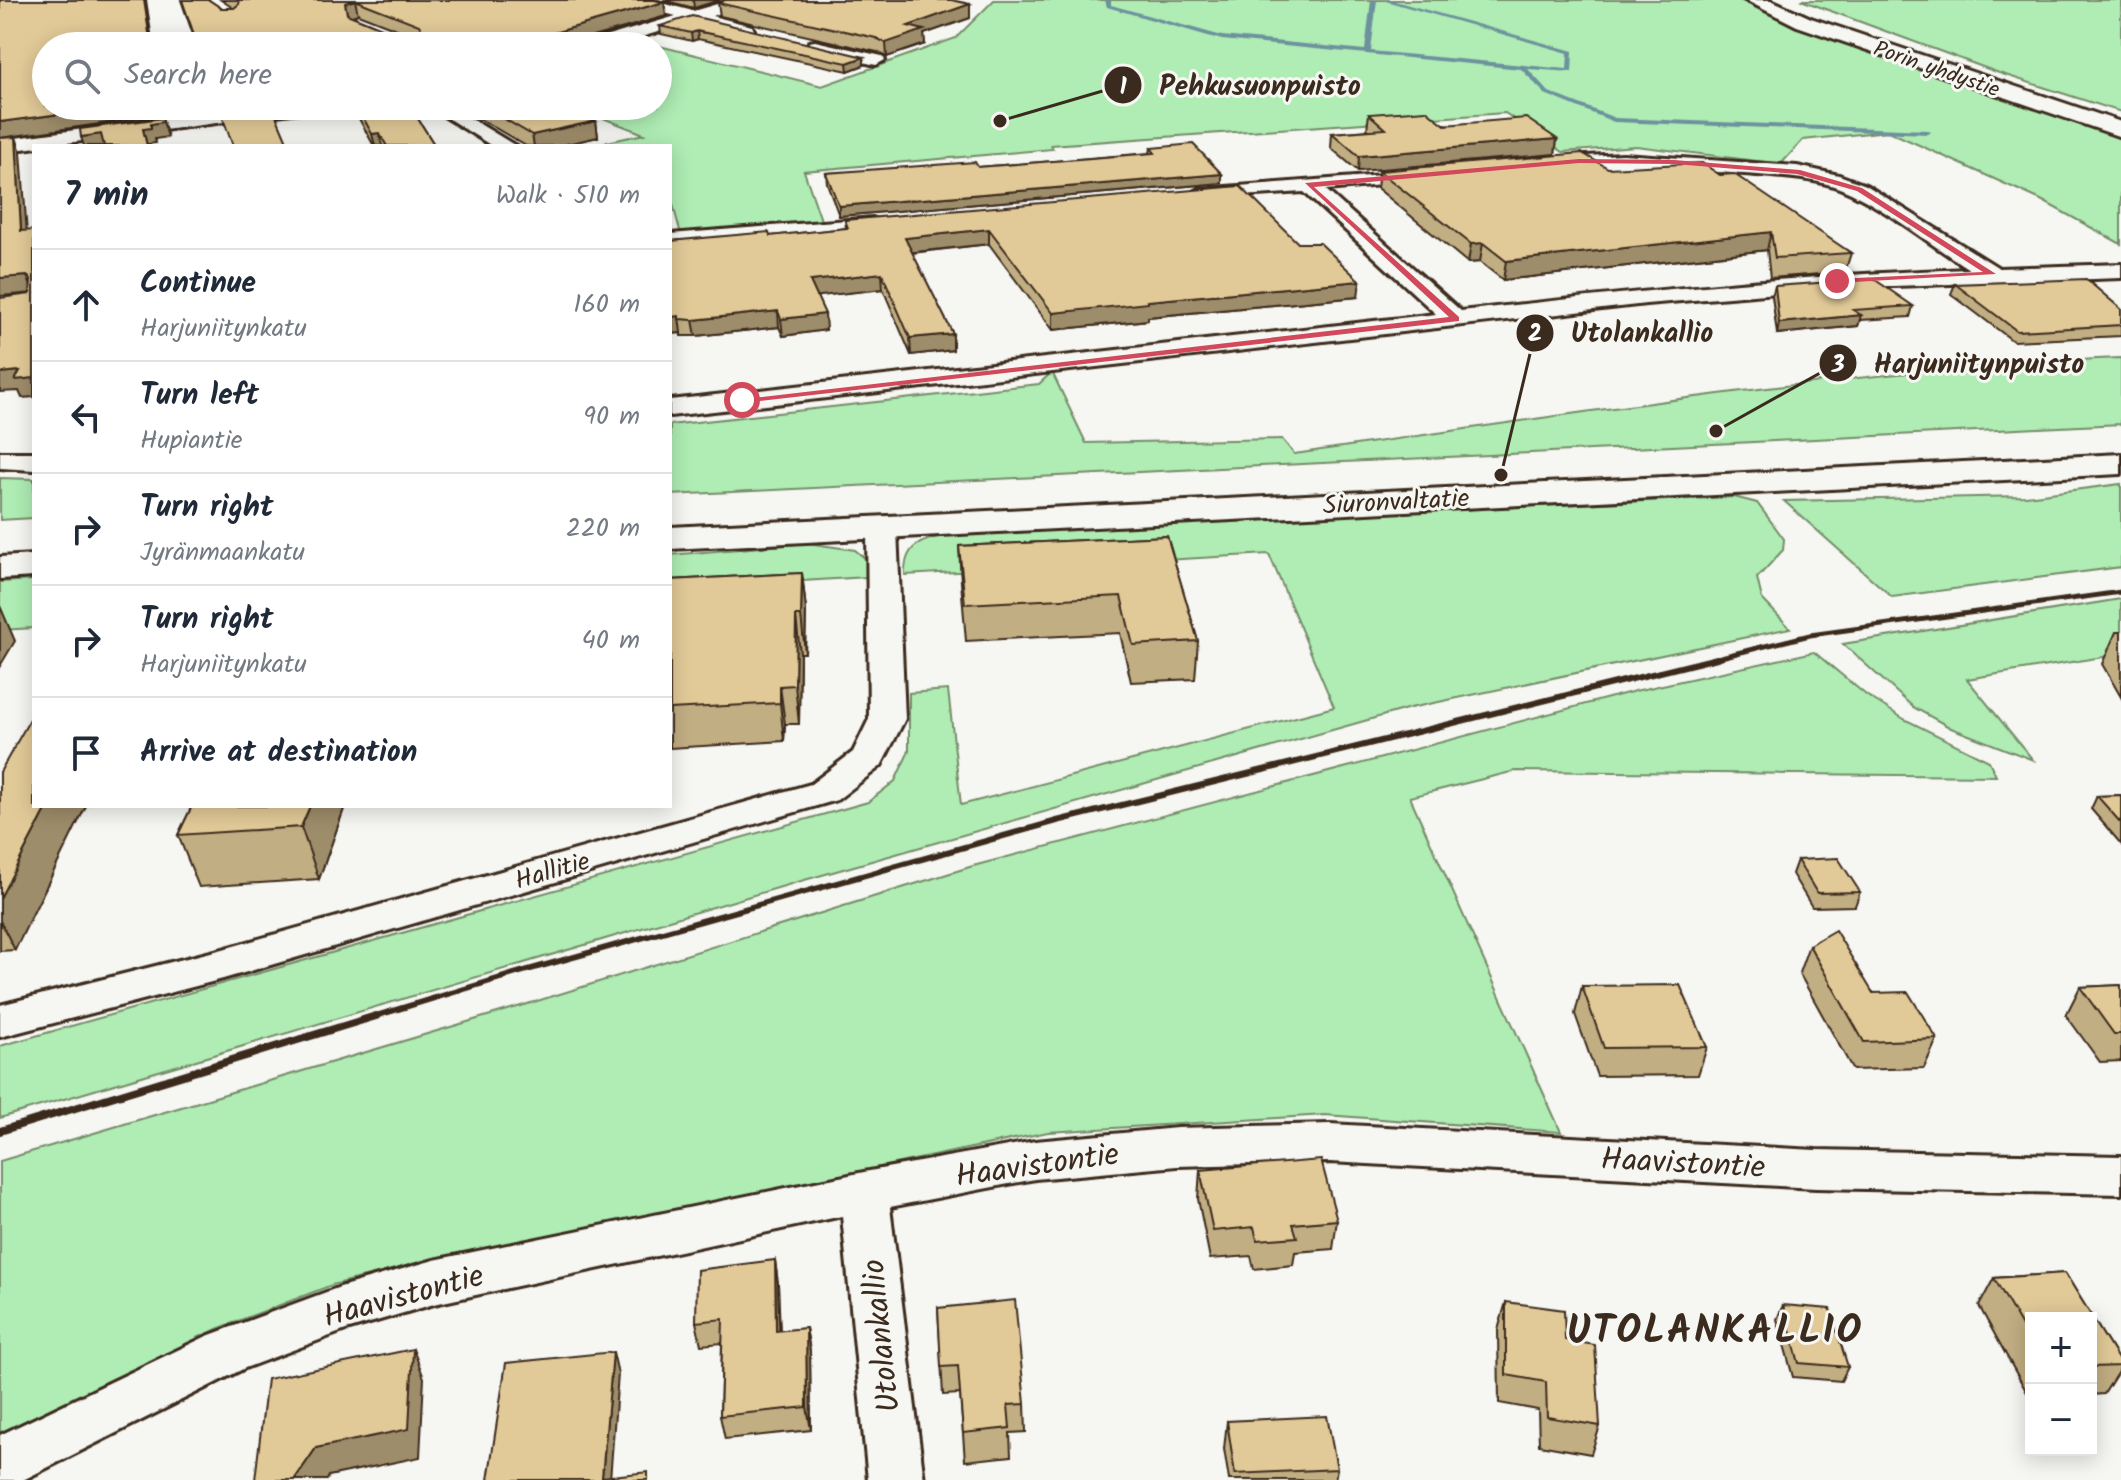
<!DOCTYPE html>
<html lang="en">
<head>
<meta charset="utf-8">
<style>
  :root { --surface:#fff; --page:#f2f2f3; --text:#1f2937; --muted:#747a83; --line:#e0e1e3 }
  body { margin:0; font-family:Kalam,sans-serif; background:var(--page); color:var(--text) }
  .controls { position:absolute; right:24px; bottom:24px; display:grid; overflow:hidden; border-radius:0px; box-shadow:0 4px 20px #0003 }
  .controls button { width:72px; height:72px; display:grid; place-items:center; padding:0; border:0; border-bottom:2px solid var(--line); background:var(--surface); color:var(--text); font:40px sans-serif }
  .stop { position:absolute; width:24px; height:24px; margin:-18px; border:6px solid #d1495b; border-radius:50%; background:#fff }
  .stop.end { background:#d1495b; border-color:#fff; box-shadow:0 2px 8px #0008 }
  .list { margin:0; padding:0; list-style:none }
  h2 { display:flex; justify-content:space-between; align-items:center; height:104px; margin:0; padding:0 32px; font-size:34px }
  h2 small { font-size:26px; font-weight:400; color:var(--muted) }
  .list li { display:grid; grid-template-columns:52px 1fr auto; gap:24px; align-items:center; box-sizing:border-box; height:112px; padding:0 32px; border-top:2px solid var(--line) }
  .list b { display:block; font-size:30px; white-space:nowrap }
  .list p { margin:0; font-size:26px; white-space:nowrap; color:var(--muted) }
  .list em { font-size:26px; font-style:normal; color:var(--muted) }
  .icon { flex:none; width:44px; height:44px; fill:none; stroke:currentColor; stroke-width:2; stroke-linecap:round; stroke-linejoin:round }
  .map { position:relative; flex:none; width:2121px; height:1480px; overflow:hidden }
  .search { position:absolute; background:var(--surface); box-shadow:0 4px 20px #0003; left:32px; top:32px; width:640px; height:88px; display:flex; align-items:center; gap:20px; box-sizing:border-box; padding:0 28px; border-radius:44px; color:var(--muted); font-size:30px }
  .panel { position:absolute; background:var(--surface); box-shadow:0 4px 20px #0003; left:32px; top:144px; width:640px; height:664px; border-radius:0px }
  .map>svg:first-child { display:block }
  .green { fill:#afedb4; stroke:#758c69; stroke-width:2 }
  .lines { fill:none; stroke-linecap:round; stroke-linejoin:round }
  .stream { fill:#6d929d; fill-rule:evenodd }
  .street-casing { stroke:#3b2a1e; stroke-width:6 }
  .secondary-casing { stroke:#3b2a1e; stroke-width:6 }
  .street { fill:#f6f6f2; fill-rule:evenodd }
  .secondary { fill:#f6f6f2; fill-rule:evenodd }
  .rail-far2 { stroke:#3b2a1e; stroke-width:5 }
  .rail-far1 { stroke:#3b2a1e; stroke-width:6 }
  .rail { stroke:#3b2a1e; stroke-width:8 }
  .wall { fill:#c2ae83; stroke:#3b2a1e; stroke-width:2; fill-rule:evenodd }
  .shaded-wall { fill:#9e8d6a; stroke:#3b2a1e; stroke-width:2 }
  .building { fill:#e2ca98; stroke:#3b2a1e; stroke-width:2; fill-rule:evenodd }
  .route { fill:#d1495b }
  .labels { text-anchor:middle; stroke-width:6; stroke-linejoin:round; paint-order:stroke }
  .far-street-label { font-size:22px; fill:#3b2a1e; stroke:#f6f6f2 }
  .street-label { font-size:26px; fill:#3b2a1e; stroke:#f6f6f2 }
  .near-street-label { font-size:32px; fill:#3b2a1e; stroke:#f6f6f2 }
  .near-district-label { font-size:40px; font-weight:bold; letter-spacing:2px; fill:#3b2a1e; stroke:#f6f6f2 }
  .leader { fill:none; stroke:#3b2a1e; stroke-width:3 }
  .callout-dot { fill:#3b2a1e; stroke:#f6f6f2; stroke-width:3 }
  .mark-label { font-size:24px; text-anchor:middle; font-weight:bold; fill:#fff }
  .callout-label { font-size:28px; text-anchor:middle; font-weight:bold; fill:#3b2a1e; stroke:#f6f6f2; stroke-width:6; stroke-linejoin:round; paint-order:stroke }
</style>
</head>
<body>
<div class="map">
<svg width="2121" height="1480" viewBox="0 0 2121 1480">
  <rect width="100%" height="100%" fill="#f6f6f2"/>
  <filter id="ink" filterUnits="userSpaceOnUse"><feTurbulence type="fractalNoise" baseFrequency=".0125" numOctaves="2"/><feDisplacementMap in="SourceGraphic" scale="16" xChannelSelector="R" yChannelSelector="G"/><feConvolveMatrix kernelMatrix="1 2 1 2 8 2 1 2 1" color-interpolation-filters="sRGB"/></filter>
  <g filter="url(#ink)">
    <g class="green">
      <path d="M994 0H1739L1918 70 2121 137V244L2041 200 1888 131 1803 140 1781 164 1636 146 1563 152 1505 113 1051 145 1053 149 804 171 822 223 682 238 670 194V146H589L644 134 572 106H658V46H621L639 41 822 86 956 38Z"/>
      <path d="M1801 0H2121V112L1999 73Z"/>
      <path d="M2121 358V424L670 495V425L1039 384 1052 372 1086 443 1282 439 1294 454C1568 414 1844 370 2121 358Z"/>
      <path d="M0 478 34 479V518L0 520Z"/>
      <path d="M2121 484V567L1892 597 1784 501 2026 496Z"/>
      <path d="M1734 497 1757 503 1784 539 1783 550 1757 578 1762 599 1790 628 1410 708 801 881 0 1118V1046L868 802 895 781 909 751V693L948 690 961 805 1334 707 1269 554 905 575C904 540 928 540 955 533Z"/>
      <path d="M807 543 855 550 867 560V577L670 589V555Z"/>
      <path d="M34 580V628L0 630V582Z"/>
      <path d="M2121 599V654L1967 679 2033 760 1951 728 1913 707 1843 644Z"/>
      <path d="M1814 652 1866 695 1904 719 1989 761 1996 776 1515 771 1410 797 1561 1132 1325 1115 1048 1132 438 1259 332 1285 217 1329 0 1437V1161L521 1006 973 866 1635 691Z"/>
    </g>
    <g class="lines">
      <path class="stream" d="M1105 0H1111V5L1222 36 1365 50 1371 0H1377L1371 51 1567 69 1568 53 1382 0H1391L1573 51 1572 72 1528 69 1549 92 1615 118 1928 130 1931 132 1928 134 1614 122 1545 94 1521 69 1222 40 1107 7Z"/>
      <g class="street-casing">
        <g id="street">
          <path d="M624 0H650L693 11 731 0H756L712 16 752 26 754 30 746 35 694 21 612 46H586L588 42 676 16 626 3Z"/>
          <path d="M815 41 882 56 885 60 876 65 809 50 807 46 809 42Z"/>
          <path d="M257 106H308L299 112 0 152V140Z"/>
          <path d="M428 106H450L516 146H492Z"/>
          <path d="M1623 154 1797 166 1839 175 1866 185 1999 268 2121 264V278L1837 288 1646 304 670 416V400L1436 314 1304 192 1192 199 1188 195 1199 189 1434 171 1437 175 1434 179 1427 181 1326 190 1461 311C1630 292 1799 275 1969 269 1931 245 1892 213 1851 193 1818 177 1780 177 1744 174 1678 168 1615 166 1549 170L1539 164 1549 158Z"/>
          <path d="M873 218 884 225 881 230 670 248V234Z"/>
          <path d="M0 452H34V470L0 468Z"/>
          <path d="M882 520 893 523 897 529 905 719 881 766 837 800 223 979 0 1037V1005L223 949 811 784 853 752 869 719 867 529 871 523Z"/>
          <path d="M1330 1124 1816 1150 2121 1156V1194L1816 1188 1330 1162 1177 1166 1035 1179 890 1207 924 1480H868L842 1216 434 1304 346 1330 245 1368 23 1480H0V1435L207 1336 340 1287 434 1260 864 1172 1035 1141 1177 1128Z"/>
        </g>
      </g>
      <g class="secondary-casing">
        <g id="secondary">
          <path d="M1745 0H1771L1811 18 2121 122V137L1797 26Z"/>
          <path d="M2121 454V474L670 549V527Z"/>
          <path d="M34 555V577L0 579V557Z"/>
        </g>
      </g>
      <use href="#street" class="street"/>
      <use href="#secondary" class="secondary"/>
      <path class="rail-far2" d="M1709 660 1810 635 2121 592"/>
      <path class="rail-far1" d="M369 1018 517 973 1057 821 1717 658"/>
      <path class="rail" d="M0 1131 376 1016"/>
    </g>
    <g class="wall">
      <path d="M181 0H209L221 8H233L221 0H654L664 2 666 16 561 46H197ZM358 14 407 33 396 34 352 16Z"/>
      <path d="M663 0H720L694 8Z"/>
      <path d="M718 3 970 18 924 34 925 44 887 57 877 52 720 16Z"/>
      <path d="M660 26 864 57V65L848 71 698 39 692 41 661 34Z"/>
      <path d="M352 106H410L435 146H374Z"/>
      <path d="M458 106H568L596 121 598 137 558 146H526Z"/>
      <path d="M1369 114 1557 139 1555 154 1358 171 1331 148 1332 133 1369 130 1367 129Z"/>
      <path d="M1151 148 1222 174V183L839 216 827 183 826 173 978 167 1150 153Z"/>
      <path d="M1608 168 1720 175 1851 253 1845 272 1770 278 1767 250 1503 280 1480 262 1468 263 1377 188 1379 171Z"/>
      <path d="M845 220 1298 243 1358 297 1148 317V320L1053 330 989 244 912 253 953 334V350L911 355 883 289 817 296 826 330 783 336 779 327 696 336H681V333L670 334V241L770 236 846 228Z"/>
      <path d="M1955 284 2121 309V336L2013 341 1951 294Z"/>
      <path d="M1775 286 1913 306 1910 317 1860 320 1858 326 1777 334 1772 296Z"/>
      <path d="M1167 536 1198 641 1195 679 1131 682 1120 633 966 641 961 582 959 546Z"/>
      <path d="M802 573 806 610 805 653H800L799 724H785L784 741 670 748V580Z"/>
      <path d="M2116 632H2121V697L2102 664Z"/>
      <path d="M0 772 15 950 0 951Z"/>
      <path d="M2121 795V844L2091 809 2097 796Z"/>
      <path d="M192 806H345L319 879 199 887 178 835Z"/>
      <path d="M1797 860 1860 892 1855 906 1812 907 1792 874Z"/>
      <path d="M1809 945 1937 1039 1924 1068 1853 1070 1799 973Z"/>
      <path d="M2121 985V1061L2100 1062 2066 1015 2080 987Z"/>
      <path d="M1582 986 1707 1047 1698 1075 1597 1076 1575 1014Z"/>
      <path d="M1200 1170 1337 1220 1333 1249 1295 1252 1293 1265 1254 1269 1251 1256 1210 1259 1198 1199Z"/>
      <path d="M775 1260 778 1284 780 1331 806 1328 810 1351 811 1430 725 1439 720 1416 722 1343 701 1345 696 1322Z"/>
      <path d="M2065 1273 2121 1364V1367L2104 1394 2091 1395V1318H2031L2030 1398 1979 1306 1994 1278Z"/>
      <path d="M1506 1302 1565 1340 1600 1426 1591 1454 1539 1445 1538 1410 1499 1403 1498 1330Z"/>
      <path d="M1783 1305 1848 1367 1841 1381 1793 1377 1777 1319Z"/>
      <path d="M938 1308 1025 1404 1026 1432 1010 1433 1011 1456 965 1461 960 1394 943 1395Z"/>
      <path d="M1227 1421 1337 1469 1335 1480H1229L1224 1449Z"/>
    </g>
    <g class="shaded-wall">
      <path d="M144 0H146L153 46H151Z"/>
      <path d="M355 0 358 14 349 17 347 14 345 3Z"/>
      <path d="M693 0H720L694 8Z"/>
      <path d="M664 2 666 16 561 46H507Z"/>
      <path d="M970 4V18L924 34 925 44 887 57 886 43 908 26Z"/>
      <path d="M697 31 698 39 692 41 691 33Z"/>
      <path d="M864 57V65L848 71 847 63Z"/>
      <path d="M120 106H163L164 115 0 138V122Z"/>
      <path d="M218 106H243L219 108Z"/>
      <path d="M162 118 168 137 155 139 156 143 148 144 149 146H147L143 129Z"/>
      <path d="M596 121 598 137 558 146H534L532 135Z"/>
      <path d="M379 133 382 146H375L372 134Z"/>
      <path d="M101 134 105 146H84L81 137Z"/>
      <path d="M16 137 21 152 28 248 21 231Z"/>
      <path d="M1557 139 1555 154 1358 171 1359 156Z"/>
      <path d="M1222 174V183L839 216V206Z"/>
      <path d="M989 229V244L906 253 905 238Z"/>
      <path d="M1771 232 1767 250 1503 280 1506 261Z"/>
      <path d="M1483 243 1480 262 1468 263 1471 244Z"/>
      <path d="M882 273 883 289 812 297 810 281Z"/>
      <path d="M27 276 34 293 0 296V278Z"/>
      <path d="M1360 281 1358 297 1148 317V320L1053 330V313L1147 301Z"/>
      <path d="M778 311 779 327 696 336 693 320Z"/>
      <path d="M825 314 826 330 783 336 781 319Z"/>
      <path d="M1861 315 1858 326 1777 334 1779 323Z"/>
      <path d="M679 316 681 333 670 334V317Z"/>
      <path d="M953 334V350L911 355 910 338Z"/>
      <path d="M20 371 34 378V397L22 398 19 391 0 392V373Z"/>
      <path d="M802 573 806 610 805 653 801 616Z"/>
      <path d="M0 606 15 641 0 666Z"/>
      <path d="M796 616 800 653 799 724 795 685Z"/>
      <path d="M780 686 785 724 784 741 780 703Z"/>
      <path d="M48 806H86L15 950 0 921V898Z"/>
      <path d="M310 806H345L319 879 301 827Z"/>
      <path d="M775 1260 778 1284 780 1354 776 1331Z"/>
      <path d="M806 1328 810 1351 811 1430 807 1407Z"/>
      <path d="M413 1349 424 1378 420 1457 329 1476 327 1480H294L316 1448Z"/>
      <path d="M613 1352 618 1374 610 1480 602 1477Z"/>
    </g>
    <g class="building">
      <path d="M0 0H144L151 46H46V106H120L0 122Z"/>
      <path d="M182 0H209L221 8H234L239 4 238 0H654L664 2 507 46H379L369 40 373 46H198ZM355 0 419 25 423 32 396 34 347 14 345 3Z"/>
      <path d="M725 0H951L970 4 908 26 924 30 886 43 876 38 718 3Z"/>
      <path d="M692 16 864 57 847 63 697 31 691 33 660 26Z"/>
      <path d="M253 106H272L289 146H233L220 110Z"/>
      <path d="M357 106H410L435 146H387L379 133 372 134Z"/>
      <path d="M482 106H568L596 121 532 135Z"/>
      <path d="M1426 110 1445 125 1526 118 1557 139 1359 156 1332 133 1386 129 1369 114Z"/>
      <path d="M162 118 163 122 151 124V128L143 129 147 146H104L101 134 81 137 80 129Z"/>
      <path d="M16 137 21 231 34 230V378L15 380 20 371 0 373V298L30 294 31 279 27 276 0 278V138Z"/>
      <path d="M1193 144 1222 174 839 206 826 173 975 162 978 167 1155 153 1151 148Z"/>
      <path d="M1582 153 1608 168 1702 163 1720 175 1734 174 1851 253 1775 258 1771 232 1506 261 1483 243 1471 244 1379 171Z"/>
      <path d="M1240 186 1298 243H1320L1360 281 1147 301 1148 303 1053 313 989 229 905 238 953 334 910 338 882 273 810 281 825 314 781 319 778 311 693 320 679 319V316L670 317V241L769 232 770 236 848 228 845 220Z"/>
      <path d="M1874 279 1913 306 1853 310 1861 315 1779 323 1775 286Z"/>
      <path d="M2086 279 2121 309V325L2017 331 1955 284Z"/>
      <path d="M1167 536 1198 641 1133 645 1121 596 965 604 959 546Z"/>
      <path d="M802 573 801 616H796L795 685 780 686V703L670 709V580Z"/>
      <path d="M34 712V806H48L0 898V772Z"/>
      <path d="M2121 795V823L2097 796Z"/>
      <path d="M192 806H310L301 827 178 835Z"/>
      <path d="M1838 858 1860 892 1817 893 1797 860Z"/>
      <path d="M1835 930 1873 993 1908 992 1937 1039 1864 1042 1809 945Z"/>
      <path d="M1680 985 1707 1047 1604 1048 1582 986Z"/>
      <path d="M2121 985V1034H2114L2080 987Z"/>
      <path d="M1321 1160 1337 1220 1293 1224 1297 1237 1257 1240 1254 1227 1213 1231 1200 1170Z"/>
      <path d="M775 1260 776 1331 806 1328 807 1407 720 1416 723 1319 696 1322 697 1270Z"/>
      <path d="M2065 1273 2121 1364V1366L2091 1367V1318H2031V1342L1994 1278Z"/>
      <path d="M1015 1300 1025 1404 1008 1405 1010 1428 963 1433 958 1366 941 1367 938 1308Z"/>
      <path d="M1506 1302 1564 1310 1565 1340 1595 1345 1600 1426 1547 1417 1546 1382 1506 1375Z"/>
      <path d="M1783 1305 1830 1309 1848 1367 1799 1363Z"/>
      <path d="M413 1349 409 1429 316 1448 294 1480H255L267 1379Z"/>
      <path d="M613 1352 602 1477 648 1472V1480H488L506 1363Z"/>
      <path d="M1327 1416 1337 1469 1235 1474 1227 1421Z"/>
    </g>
  </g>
  <path class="route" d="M1579 159 1674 160 1800 170 1862 188 1996 274 1834 283 1837 279 1983 272 1857 191 1797 174 1674 164 1579 163 1314 187 1459 317V321L742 403 737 400 1449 317 1305 183Z"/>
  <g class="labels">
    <g class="far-street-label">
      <text transform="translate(1937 68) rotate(19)" y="8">Porin yhdystie</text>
    </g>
    <g class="street-label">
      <text transform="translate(1396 501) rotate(-3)" y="9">Siuronvaltatie</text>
      <text transform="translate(552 870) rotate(-16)" y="9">Hallitie</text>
    </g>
    <g class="near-street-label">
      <text transform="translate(1683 1162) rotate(3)" y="11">Haavistontie</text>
      <text transform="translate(1037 1164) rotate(-8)" y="11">Haavistontie</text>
      <text transform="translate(403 1295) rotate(-15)" y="11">Haavistontie</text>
      <text transform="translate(880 1336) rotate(-96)" y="11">Utolankallio</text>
    </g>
    <g class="near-district-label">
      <text x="1715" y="1343">UTOLANKALLIO</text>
    </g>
  </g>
  <path class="leader" d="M1000 121L1123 85M1501 475L1535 333M1716 431L1838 363"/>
  <g class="callout-dot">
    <circle cx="1000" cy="121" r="8"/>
    <circle cx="1501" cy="475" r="8"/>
    <circle cx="1716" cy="431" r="8"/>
    <circle cx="1123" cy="85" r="20"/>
    <circle cx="1535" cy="333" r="20"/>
    <circle cx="1838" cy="363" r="20"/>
  </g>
  <g class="mark-label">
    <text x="1123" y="94">1</text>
    <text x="1535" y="341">2</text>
    <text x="1838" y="372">3</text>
  </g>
  <g class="callout-label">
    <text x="1260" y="95">Pehkusuonpuisto</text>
    <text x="1642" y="342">Utolankallio</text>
    <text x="1979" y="373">Harjuniitynpuisto</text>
  </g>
</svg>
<div class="controls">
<button>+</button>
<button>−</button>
</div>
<div class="stop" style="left:742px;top:400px"></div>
<div class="stop end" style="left:1837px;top:281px"></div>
<div class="search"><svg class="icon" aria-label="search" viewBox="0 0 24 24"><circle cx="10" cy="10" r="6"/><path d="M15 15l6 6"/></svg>Search here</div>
<section class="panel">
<h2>7 min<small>Walk · 510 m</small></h2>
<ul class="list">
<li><svg class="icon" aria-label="ahead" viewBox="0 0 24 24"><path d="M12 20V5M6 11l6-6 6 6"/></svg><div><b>Continue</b><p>Harjuniitynkatu</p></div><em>160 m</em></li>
<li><svg class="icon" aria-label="left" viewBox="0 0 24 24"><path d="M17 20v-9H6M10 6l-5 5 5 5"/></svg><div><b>Turn left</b><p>Hupiantie</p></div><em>90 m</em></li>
<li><svg class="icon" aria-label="right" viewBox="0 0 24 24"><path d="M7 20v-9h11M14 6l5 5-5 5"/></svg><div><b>Turn right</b><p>Jyränmaankatu</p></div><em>220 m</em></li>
<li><svg class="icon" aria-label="right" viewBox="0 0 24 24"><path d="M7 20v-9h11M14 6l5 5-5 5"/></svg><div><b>Turn right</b><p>Harjuniitynkatu</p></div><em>40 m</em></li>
<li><svg class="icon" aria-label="arrive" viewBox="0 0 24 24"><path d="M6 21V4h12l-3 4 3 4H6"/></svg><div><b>Arrive at destination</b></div></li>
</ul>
</section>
</div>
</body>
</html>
